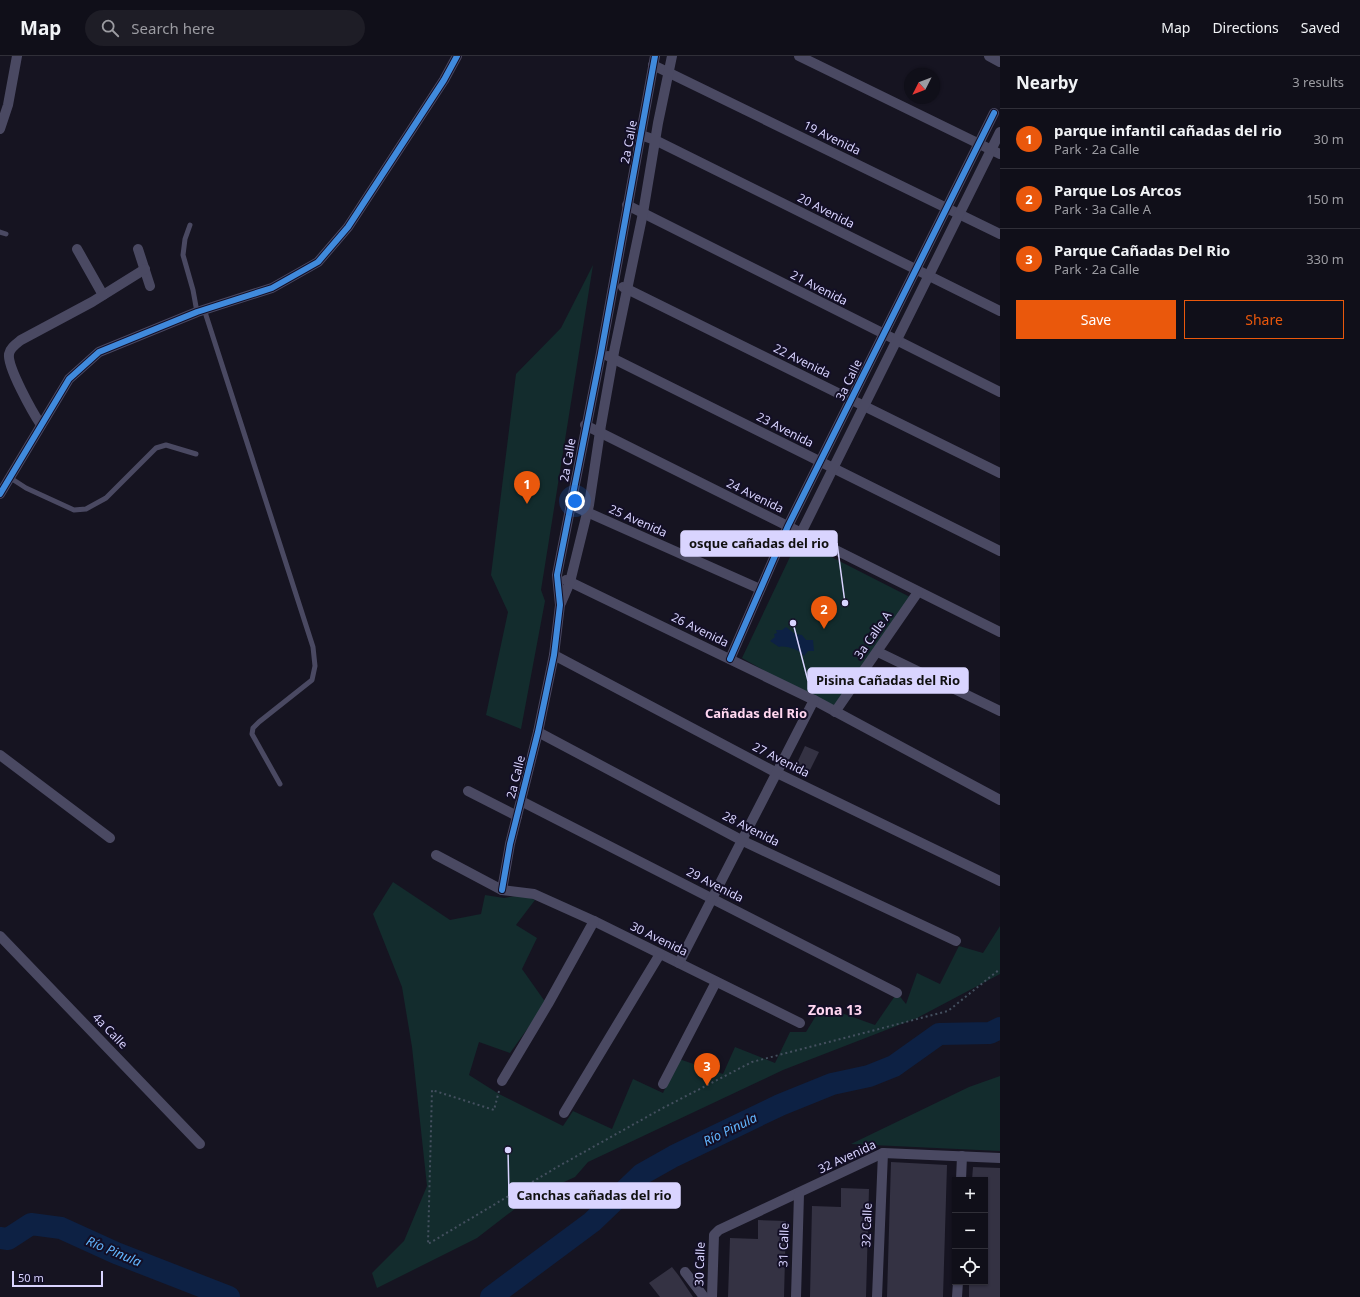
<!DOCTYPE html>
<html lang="en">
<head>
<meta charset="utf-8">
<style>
  :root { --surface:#100f19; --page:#1e1d26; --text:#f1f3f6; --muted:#9c9ca2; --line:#302f38; --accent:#ea580c }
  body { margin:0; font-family:"Noto Sans",sans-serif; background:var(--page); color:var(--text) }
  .controls { position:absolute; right:12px; bottom:12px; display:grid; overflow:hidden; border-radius:0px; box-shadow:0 1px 3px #0004 }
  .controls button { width:36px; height:36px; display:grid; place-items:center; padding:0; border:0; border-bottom:1px solid var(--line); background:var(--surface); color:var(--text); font:20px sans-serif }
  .compass { position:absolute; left:904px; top:12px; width:36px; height:36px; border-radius:50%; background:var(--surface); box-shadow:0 1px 3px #0004; rotate:228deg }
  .scale { position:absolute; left:12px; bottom:10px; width:91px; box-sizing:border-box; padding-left:4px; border:2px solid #d9d4ff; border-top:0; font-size:11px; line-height:14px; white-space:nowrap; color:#d9d4ff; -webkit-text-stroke:3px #130f26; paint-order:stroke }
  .you { position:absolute; left:575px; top:445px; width:14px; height:14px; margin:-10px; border:3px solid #fff; border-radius:50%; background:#1a73e8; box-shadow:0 0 0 6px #1a73e833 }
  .badge { display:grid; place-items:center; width:26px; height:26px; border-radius:50%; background:var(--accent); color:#fff; font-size:13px; font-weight:700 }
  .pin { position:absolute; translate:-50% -33px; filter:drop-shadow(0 1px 2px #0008) }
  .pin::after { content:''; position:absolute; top:21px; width:14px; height:12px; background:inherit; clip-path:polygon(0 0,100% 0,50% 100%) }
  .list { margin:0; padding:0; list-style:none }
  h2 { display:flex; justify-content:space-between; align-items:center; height:52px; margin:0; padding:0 16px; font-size:17px }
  h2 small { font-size:13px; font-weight:400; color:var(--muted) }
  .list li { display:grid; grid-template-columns:26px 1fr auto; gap:12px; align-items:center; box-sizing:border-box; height:60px; padding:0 16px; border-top:1px solid var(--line) }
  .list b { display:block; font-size:15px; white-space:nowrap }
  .list p { margin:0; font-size:13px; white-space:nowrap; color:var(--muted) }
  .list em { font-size:13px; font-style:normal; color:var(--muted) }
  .actions { display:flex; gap:8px; padding:12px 16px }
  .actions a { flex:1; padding:9px 0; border:1px solid var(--accent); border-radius:0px; text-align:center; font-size:14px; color:var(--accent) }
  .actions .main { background:var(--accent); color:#fff }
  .icon { flex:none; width:22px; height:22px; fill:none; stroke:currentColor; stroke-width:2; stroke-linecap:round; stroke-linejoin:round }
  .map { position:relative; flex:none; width:1000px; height:1241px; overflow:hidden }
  header { display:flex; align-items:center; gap:24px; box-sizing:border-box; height:56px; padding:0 20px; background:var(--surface); border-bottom:1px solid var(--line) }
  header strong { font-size:19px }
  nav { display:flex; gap:22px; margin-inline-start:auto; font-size:14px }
  .search { width:280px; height:36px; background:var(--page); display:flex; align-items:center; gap:10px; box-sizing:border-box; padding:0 14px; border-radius:22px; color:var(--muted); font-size:15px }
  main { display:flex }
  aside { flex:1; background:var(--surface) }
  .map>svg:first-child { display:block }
  .green { fill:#132c2d }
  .water { fill:#0d2144 }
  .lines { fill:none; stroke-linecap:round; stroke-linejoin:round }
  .river { stroke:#0d2144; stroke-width:22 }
  .building { fill:#343243 }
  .path { stroke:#44505f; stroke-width:2; stroke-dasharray:2 3; stroke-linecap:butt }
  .lane { stroke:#4a4962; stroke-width:5 }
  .street { stroke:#4a4962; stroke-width:10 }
  .cycleway-casing { stroke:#130f26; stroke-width:8 }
  .cycleway { stroke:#408adc; stroke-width:6 }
  .labels { text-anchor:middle; stroke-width:4; stroke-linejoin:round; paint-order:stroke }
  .street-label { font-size:12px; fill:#d9d4ff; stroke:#130f26 }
  .neighbourhood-label { font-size:13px; font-weight:bold; fill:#ffd6f0; stroke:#130f26 }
  .water-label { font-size:13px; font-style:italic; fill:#62b6ff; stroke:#130f26 }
  .quarter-label { font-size:14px; font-weight:bold; fill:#ffd6f0; stroke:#130f26 }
  .leader { fill:none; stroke:#d9d4ff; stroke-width:1.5 }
  .callout-dot { fill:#d9d4ff; stroke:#130f26; stroke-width:1.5 }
  .callout { fill:#d9d4ff; stroke:#d9d4ff; stroke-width:1.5 }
  .callout-label { font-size:13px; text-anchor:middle; font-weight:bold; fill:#111 }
</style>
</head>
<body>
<header>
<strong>Map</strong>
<div class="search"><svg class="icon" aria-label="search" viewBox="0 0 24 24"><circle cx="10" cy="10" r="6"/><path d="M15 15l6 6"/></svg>Search here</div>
<nav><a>Map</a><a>Directions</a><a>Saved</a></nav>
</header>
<main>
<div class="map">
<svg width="1000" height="1241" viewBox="0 0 1000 1241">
  <rect width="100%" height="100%" fill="#161421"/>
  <g class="green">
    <path d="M593 209 541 534 545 545 521 673 486 659 508 556 491 519 516 318 561 272Z"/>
    <path d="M798 484 910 541 835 655 742 602Z"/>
    <path d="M393 826 450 864 481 858 485 839 504 842 522 839 535 844 516 869 537 882 522 913 546 947 510 997 479 986 469 1019 499 1038 563 1070 573 1055 612 1073 633 1023 663 1037 679 1003 723 1018 735 991 775 1007 790 976H806L822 950 875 969 897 937 906 948 917 917 940 928 959 890 983 897 1000 870V918L917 962 783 1014 588 1106 575 1121 529 1142 477 1182 377 1232 372 1217 404 1185 427 1130 412 991 402 931 373 858Z"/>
    <path d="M1000 1020V1095L851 1088 969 1031Z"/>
  </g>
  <path class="water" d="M786 571 795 578 802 579 806 584H813L814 595H808L804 600C800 594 786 589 779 591L770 585 775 581 774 578 777 577 776 574H782Z"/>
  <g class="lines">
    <g class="river">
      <path d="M0 1182 8 1183 31 1168 61 1172 116 1197 229 1241"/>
      <path d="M491 1241 592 1166 642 1118 674 1100 780 1049 832 1028 869 1020 894 1010 939 978 990 977 1000 972"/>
    </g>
  </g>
  <g class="building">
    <path d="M805 690 819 696 810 714 796 709Z"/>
    <path d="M891 1106 947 1109 943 1241H887Z"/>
    <path d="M973 1111 1000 1112V1241H969V1226H985V1124H972Z"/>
    <path d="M841 1132 869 1133 866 1241H810L812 1150 841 1151Z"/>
    <path d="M758 1164 786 1165 784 1241H728L730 1182 758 1183Z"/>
    <path d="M672 1211 679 1220 693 1241H660L649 1227Z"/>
  </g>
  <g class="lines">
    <path class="path" d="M499 1035 494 1054 432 1034 428 1188 559 1110 661 1053 752 1006 948 955 1000 913"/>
    <g class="lane">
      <path d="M190 169 185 183 183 199 193 234 197 256"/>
      <path d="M0 176 6 178"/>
      <path d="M204 253 313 591 315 610 312 624 259 666 253 672 252 678 280 728"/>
      <path d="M9 421 26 432 74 454 86 453 106 442 156 392 166 389 196 398"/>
    </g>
    <g class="street">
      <path d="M799 0 1000 98"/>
      <path d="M989 0 1000 6"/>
      <path d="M653 9 1000 178"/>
      <path d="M0 73 8 49 17 0"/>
      <path d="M641 79 655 84 1000 255"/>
      <path d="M627 149 1000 336"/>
      <path d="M77 193 103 239"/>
      <path d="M138 193 150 230"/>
      <path d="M623 231 1000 417"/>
      <path d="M608 300 1000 495"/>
      <path d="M41 369C33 357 7 311 9 298 10 292 16 288 21 284L92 246 145 213"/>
      <path d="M585 369 1000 576"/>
      <path d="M0 438 69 323 99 296 197 256 272 232 318 206 348 171 444 24 457 0"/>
      <path d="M571 449 760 533"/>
      <path d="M801 477 1000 76"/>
      <path d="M566 524 814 644 1000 744"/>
      <path d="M561 547 570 526 589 449 601 369 614 296 643 157 658 67 672 0"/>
      <path d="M878 596 1000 655"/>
      <path d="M554 599 777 717 1000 825"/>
      <path d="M730 603 788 470 994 57"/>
      <path d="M835 656 918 536"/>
      <path d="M538 676 743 785 956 885"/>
      <path d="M0 699 110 782"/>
      <path d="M468 735 517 760"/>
      <path d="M521 745 897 937"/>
      <path d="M436 799 502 834 534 838 594 865 800 967"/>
      <path d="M502 834 510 788 538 676 554 599 560 549 557 519 601 297 655 0"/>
      <path d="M0 880 200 1088"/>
      <path d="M679 907 814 644"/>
      <path d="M502 1025 548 948 594 865"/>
      <path d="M663 1028 716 926"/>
      <path d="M564 1057 660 898"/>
      <path d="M961 1124 962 1100"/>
      <path d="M685 1216 704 1241"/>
      <path d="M712 1241 714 1179 719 1174 883 1097 1000 1102"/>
      <path d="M796 1241 799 1138"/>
      <path d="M877 1241 883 1097"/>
      <path d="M957 1241 958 1226"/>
    </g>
    <g class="cycleway-casing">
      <g id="cycleway">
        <path d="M0 438 69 323 99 296 197 256 272 232 318 206 348 171 444 24 457 0"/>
        <path d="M730 603 788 470 994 57"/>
        <path d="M502 834 510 788 538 676 554 599 560 549 557 519 601 297 655 0"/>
      </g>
    </g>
    <use href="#cycleway" class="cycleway"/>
  </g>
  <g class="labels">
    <g class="street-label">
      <text transform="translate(832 82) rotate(26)" y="4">19 Avenida</text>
      <text transform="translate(629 86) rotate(-79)" y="4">2a Calle</text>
      <text transform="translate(826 155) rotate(27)" y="4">20 Avenida</text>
      <text transform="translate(819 232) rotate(27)" y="4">21 Avenida</text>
      <text transform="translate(802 305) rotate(26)" y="4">22 Avenida</text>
      <text transform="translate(849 324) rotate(-64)" y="4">3a Calle</text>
      <text transform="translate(785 374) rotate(27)" y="4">23 Avenida</text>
      <text transform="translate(568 404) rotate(-80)" y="4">2a Calle</text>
      <text transform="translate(755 440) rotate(26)" y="4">24 Avenida</text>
      <text transform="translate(638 465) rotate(24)" y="4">25 Avenida</text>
      <text transform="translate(700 574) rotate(26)" y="4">26 Avenida</text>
      <text transform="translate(873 579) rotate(-55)" y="4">3a Calle A</text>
      <text transform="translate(781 704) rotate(27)" y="4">27 Avenida</text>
      <text transform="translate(516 721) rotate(-76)" y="4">2a Calle</text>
      <text transform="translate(751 773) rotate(27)" y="4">28 Avenida</text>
      <text transform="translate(715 829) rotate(27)" y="4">29 Avenida</text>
      <text transform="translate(659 883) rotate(26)" y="4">30 Avenida</text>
      <text transform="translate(110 975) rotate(46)" y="4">4a Calle</text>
      <text transform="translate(847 1101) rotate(-25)" y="4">32 Avenida</text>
      <text transform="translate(867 1169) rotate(-88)" y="4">32 Calle</text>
      <text transform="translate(784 1189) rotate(-88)" y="4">31 Calle</text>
      <text transform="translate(700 1208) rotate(-88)" y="4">30 Calle</text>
    </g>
    <g class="neighbourhood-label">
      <text x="756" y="662">Cañadas del Rio</text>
    </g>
    <g class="water-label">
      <text transform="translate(730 1073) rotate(-26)" y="5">Río Pinula</text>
      <text transform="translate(114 1195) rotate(23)" y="5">Río Pinula</text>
    </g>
    <g class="quarter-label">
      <text x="835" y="959">Zona 13</text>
    </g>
  </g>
  <path class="leader" d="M845 547L837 487M793 567L808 625M508 1094L509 1140"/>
  <g class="callout-dot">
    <circle cx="845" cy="547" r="4"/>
    <circle cx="793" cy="567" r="4"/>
    <circle cx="508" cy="1094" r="4"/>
  </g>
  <g class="callout">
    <rect x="681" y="475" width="156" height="25" rx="4"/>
    <rect x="808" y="612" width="160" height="25" rx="4"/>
    <rect x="509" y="1127" width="171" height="25" rx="4"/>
  </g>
  <g class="callout-label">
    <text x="759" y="492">osque cañadas del rio</text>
    <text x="888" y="629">Pisina Cañadas del Rio</text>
    <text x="594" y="1144">Canchas cañadas del rio</text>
  </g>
</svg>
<div class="controls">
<button>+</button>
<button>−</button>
<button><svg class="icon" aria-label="locate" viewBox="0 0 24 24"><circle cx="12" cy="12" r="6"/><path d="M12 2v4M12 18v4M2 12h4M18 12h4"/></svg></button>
</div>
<svg class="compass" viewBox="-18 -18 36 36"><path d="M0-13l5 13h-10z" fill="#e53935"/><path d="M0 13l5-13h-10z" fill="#9c9ca2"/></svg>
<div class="scale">50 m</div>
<div class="you"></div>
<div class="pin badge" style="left:527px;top:448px">1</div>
<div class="pin badge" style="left:824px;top:573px">2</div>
<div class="pin badge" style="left:707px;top:1030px">3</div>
</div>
<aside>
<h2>Nearby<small>3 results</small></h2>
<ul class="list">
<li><span class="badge">1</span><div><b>parque infantil cañadas del rio</b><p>Park · 2a Calle</p></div><em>30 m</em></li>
<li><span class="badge">2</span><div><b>Parque Los Arcos</b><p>Park · 3a Calle A</p></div><em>150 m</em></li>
<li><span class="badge">3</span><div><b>Parque Cañadas Del Rio</b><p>Park · 2a Calle</p></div><em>330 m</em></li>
</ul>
<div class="actions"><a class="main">Save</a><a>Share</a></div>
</aside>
</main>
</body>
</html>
